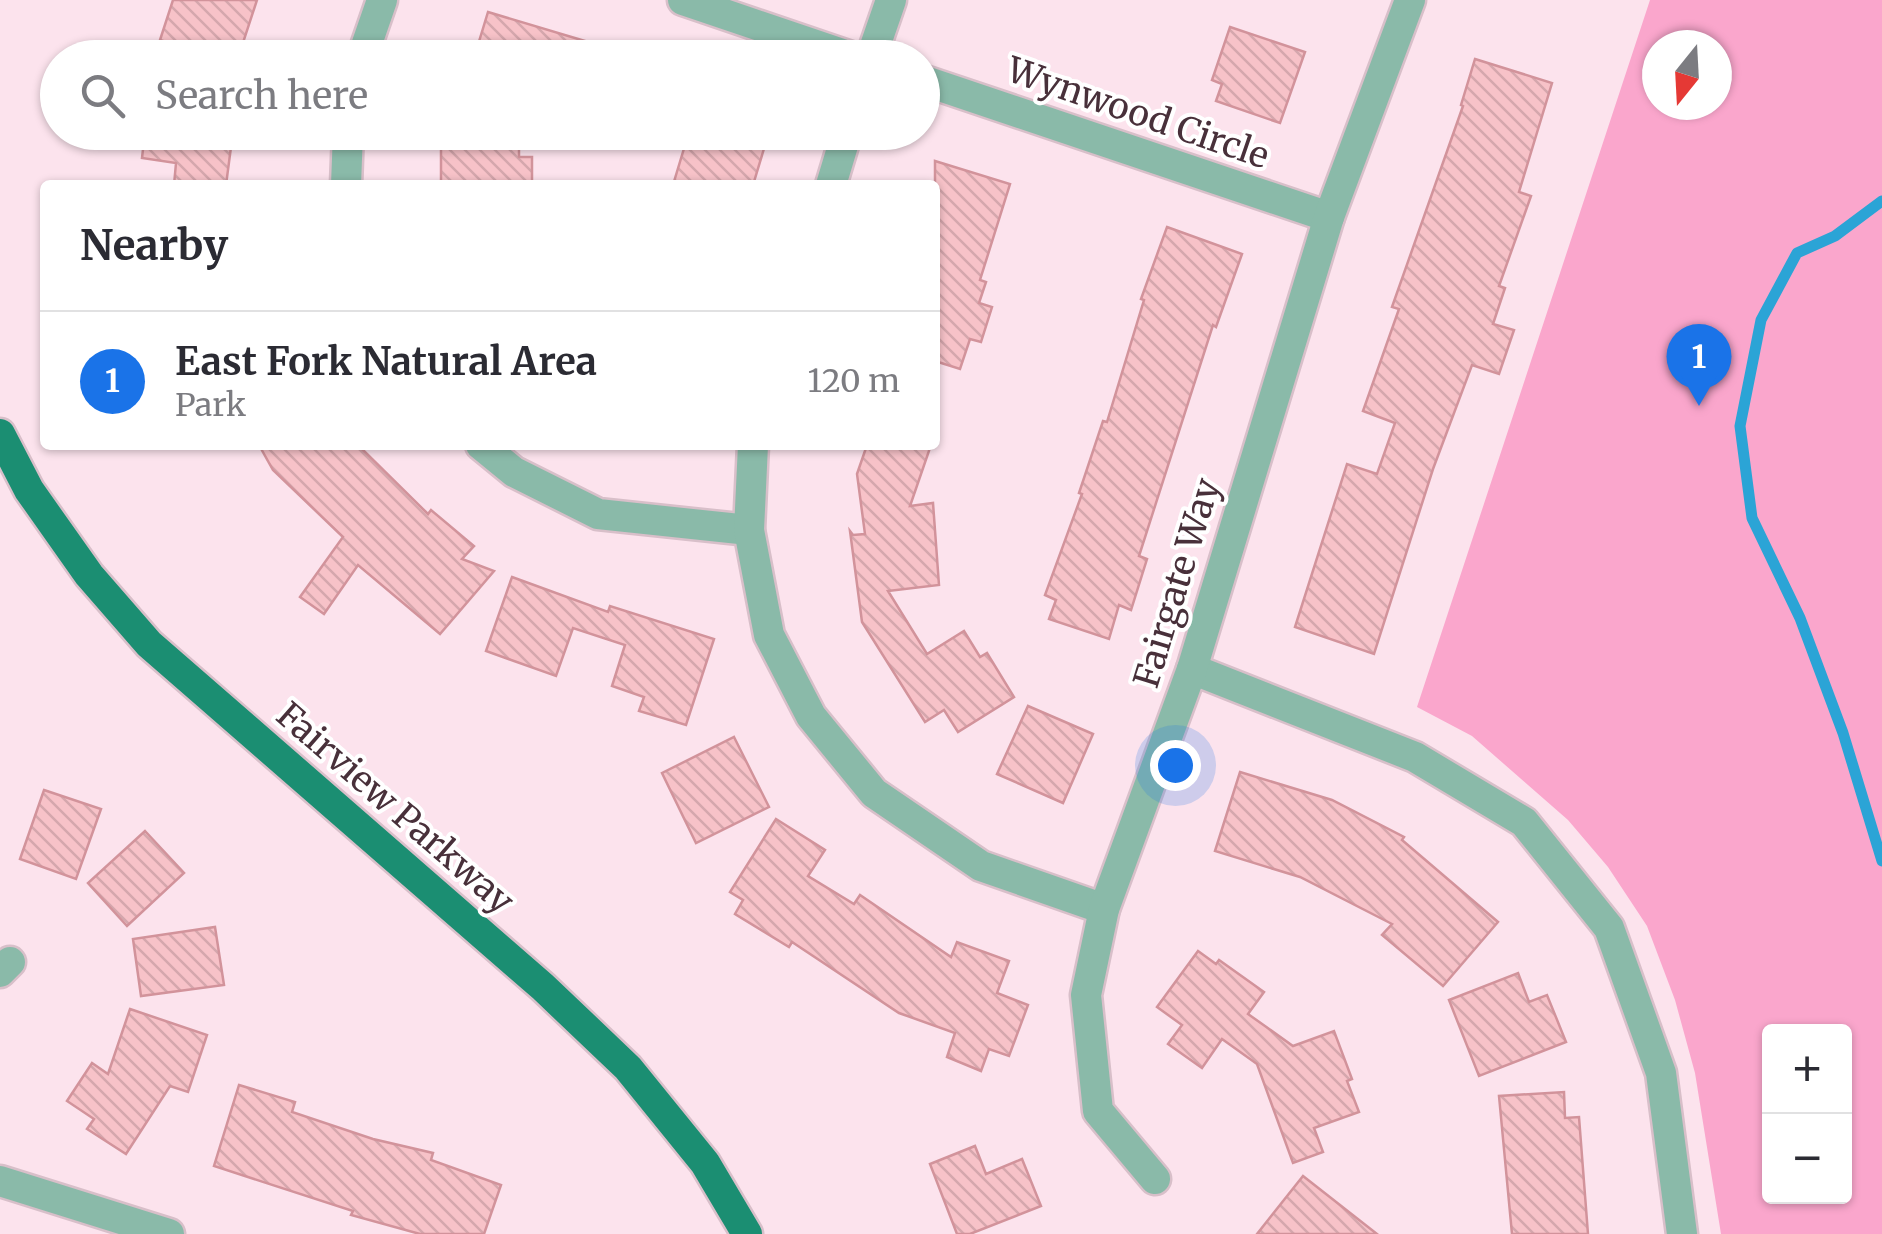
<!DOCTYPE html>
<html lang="en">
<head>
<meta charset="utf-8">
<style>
  :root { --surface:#fff; --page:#f2f2f3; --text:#2b2b33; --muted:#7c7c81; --line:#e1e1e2; --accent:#1a73e8 }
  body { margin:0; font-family:Merriweather,serif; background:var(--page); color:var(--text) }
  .controls { position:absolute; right:30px; bottom:30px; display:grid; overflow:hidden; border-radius:10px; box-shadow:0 2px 8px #0004 }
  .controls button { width:90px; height:90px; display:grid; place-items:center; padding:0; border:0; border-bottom:2px solid var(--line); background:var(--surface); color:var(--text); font:50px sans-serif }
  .compass { position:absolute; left:1642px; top:30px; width:90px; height:90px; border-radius:50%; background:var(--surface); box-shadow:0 2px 8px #0004; rotate:198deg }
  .you { position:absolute; left:1175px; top:765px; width:35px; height:35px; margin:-25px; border:8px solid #fff; border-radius:50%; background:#1a73e8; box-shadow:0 0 0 15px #1a73e833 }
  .badge { display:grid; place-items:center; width:65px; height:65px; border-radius:50%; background:var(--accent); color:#fff; font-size:32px; font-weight:700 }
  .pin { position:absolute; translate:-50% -82px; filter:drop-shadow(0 2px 5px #0008) }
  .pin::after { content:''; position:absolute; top:52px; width:35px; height:30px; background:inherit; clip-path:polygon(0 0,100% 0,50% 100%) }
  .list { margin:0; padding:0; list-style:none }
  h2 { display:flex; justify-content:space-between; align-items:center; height:130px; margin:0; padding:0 40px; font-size:42px }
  h2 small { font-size:32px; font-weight:400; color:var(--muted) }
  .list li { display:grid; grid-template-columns:65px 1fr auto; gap:30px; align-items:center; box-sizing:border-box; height:140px; padding:0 40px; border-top:2px solid var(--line) }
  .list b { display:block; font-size:38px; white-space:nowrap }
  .list p { margin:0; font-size:32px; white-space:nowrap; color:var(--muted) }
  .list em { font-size:32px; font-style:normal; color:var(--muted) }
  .icon { flex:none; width:55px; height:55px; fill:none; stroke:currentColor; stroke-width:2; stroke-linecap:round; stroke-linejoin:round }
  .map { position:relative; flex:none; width:1882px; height:1234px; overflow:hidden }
  .search { position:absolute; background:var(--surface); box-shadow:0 2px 8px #0004; left:40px; top:40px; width:900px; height:110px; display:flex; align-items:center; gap:25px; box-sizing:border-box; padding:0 35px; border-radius:55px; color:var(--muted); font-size:38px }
  .panel { position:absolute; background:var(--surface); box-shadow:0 2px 8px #0004; left:40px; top:180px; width:900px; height:270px; border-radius:10px }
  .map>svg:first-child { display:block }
  .green { fill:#faa6cc; fill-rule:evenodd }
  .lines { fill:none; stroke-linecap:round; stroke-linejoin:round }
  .stream { stroke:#2ba4d6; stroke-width:11 }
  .building { fill:url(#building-back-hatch); stroke:#d2939b; stroke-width:2.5 }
  .minor-casing { stroke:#d8bfc9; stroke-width:35 }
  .major-casing { stroke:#d8bfc9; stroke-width:35 }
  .minor { stroke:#8abaa9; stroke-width:30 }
  .major { stroke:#1b8e72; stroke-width:30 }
  .labels { text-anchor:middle; stroke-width:8; stroke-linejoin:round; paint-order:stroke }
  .street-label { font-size:35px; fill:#48303a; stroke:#fff }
</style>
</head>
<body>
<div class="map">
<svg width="1882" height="1234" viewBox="0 0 1882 1234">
  <defs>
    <pattern id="building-back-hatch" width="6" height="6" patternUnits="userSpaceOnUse" patternTransform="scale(2.5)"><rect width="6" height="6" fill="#f7c2c8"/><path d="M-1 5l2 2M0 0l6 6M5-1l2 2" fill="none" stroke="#d5a7ad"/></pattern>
  </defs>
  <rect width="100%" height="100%" fill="#fce3ed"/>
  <path class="green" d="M1650 0H1882V1234H1721L1695 1073 1675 1000 1647 926 1608 867 1568 820 1472 736 1417 707ZM1657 45H1717V105H1657ZM1770 1032H1844V1196H1770Z"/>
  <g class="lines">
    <path class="stream" d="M1882 201 1835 236 1797 253 1761 320 1740 426 1752 518 1800 618 1843 733 1882 861"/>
  </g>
  <g class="building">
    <path d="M173 0H257L238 58H212L160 40Z"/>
    <path d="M488 12 615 50 614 58H474Z"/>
    <path d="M1230 27 1305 52 1280 123 1216 101 1222 84 1212 80Z"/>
    <path d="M1475 59 1552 83 1519 192 1531 196 1499 286 1505 288 1493 324 1514 330 1499 374 1472 365 1433 469 1374 654 1295 627 1347 464 1377 474 1395 423 1363 411 1399 309 1392 307 1463 106 1461 105Z"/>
    <path d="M145 132H233L226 185H174L176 163 142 158Z"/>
    <path d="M689 132H769L753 185H673Z"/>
    <path d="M441 142H519V157H532V185H441Z"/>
    <path d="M935 161 1010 184 980 280 986 282 979 303 992 307 981 342 970 339 960 369 935 361Z"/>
    <path d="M1167 227 1242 254 1216 327 1213 325 1139 556 1147 559 1131 610 1119 605 1109 639 1049 619 1056 600 1045 595 1082 494 1079 493 1103 421 1107 422 1144 300 1141 299Z"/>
    <path d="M259 445H358L428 514 431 510 474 546 462 559 494 571 440 634 358 565 324 614 300 597 343 537 273 470Z"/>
    <path d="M867 445H931L910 506 933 503 939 585 888 591 927 654 964 631 980 657 987 653 1014 697 958 732 944 710 925 722 862 622 850 531 853 535 865 534 857 474Z"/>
    <path d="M512 577 608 612 610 606 714 639 686 725 639 711 644 697 612 686 625 645 573 628 556 676 486 651Z"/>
    <path d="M1028 706 1093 734 1063 803 997 774Z"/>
    <path d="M734 737 769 807 696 843 662 773Z"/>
    <path d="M1240 772 1332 800 1404 837 1402 840 1498 922 1443 986 1382 935 1392 924 1300 877 1215 851Z"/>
    <path d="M44 790 101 809 76 879 20 859Z"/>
    <path d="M776 819 825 850 808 876 854 904 860 895 951 957 957 942 1009 961 997 993 1028 1005 1009 1056 989 1049 981 1071 947 1057 955 1033 899 1013 792 942 789 947 735 914 743 900 730 892Z"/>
    <path d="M145 831 184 873 127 926 88 883Z"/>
    <path d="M215 927 224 985 141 996 133 939Z"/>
    <path d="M1198 951 1216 964 1219 960 1264 992 1248 1014 1293 1046 1334 1031 1352 1079 1347 1081 1359 1112 1314 1128 1323 1152 1293 1163 1257 1064 1222 1039 1202 1068 1168 1044 1182 1025 1157 1007Z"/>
    <path d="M1518 973 1529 1002 1547 995 1566 1042 1479 1076 1449 1000Z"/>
    <path d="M130 1009 207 1035 188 1092 170 1086 126 1154 87 1129 94 1119 67 1101 92 1063 108 1074Z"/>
    <path d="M239 1085 295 1102 292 1112 373 1139 433 1153 431 1160 501 1185 484 1234H420L351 1215 353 1211 214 1166Z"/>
    <path d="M1564 1092 1565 1118 1579 1117 1588 1234H1512L1499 1096Z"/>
    <path d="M975 1146 986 1174 1022 1159 1041 1206 970 1234H957L930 1164Z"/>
    <path d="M1303 1176 1377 1234H1257Z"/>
  </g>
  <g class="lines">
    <g class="minor-casing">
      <g id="minor">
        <path d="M683 0 854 58"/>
        <path d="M362 58 382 0"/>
        <path d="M871 58 891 0"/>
        <path d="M922 80 1329 217"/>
        <path d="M346 185 348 132"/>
        <path d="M831 185 847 132"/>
        <path d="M481 445 514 472 598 514 749 530"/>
        <path d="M753 445 749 530 769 635 811 716 874 793 981 866 1104 909"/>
        <path d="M1192 669 1415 757 1524 822 1609 928 1661 1073 1682 1234"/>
        <path d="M0 972 10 962"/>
        <path d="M1155 1179 1098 1111 1086 995 1104 909 1192 669 1329 217 1410 0"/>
        <path d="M0 1181 169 1234"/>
      </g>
    </g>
    <g class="major-casing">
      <path id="major" d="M0 434 29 490 89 575 149 644 543 987 628 1068 705 1163 747 1234"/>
    </g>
    <use href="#minor" class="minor"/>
    <use href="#major" class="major"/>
  </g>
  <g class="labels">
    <g class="street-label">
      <text transform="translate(1138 113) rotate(19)" y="12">Wynwood Circle</text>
      <text transform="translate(1177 583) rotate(-73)" y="12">Fairgate Way</text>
      <text transform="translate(395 808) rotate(41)" y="12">Fairview Parkway</text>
    </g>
  </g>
</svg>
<div class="controls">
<button>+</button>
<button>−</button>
</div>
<svg class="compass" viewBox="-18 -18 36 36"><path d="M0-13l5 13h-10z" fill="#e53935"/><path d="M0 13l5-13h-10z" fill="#7c7c81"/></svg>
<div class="you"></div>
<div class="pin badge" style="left:1699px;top:406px">1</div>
<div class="search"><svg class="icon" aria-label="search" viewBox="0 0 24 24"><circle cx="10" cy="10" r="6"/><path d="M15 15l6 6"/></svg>Search here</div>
<section class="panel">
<h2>Nearby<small></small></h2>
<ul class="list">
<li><span class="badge">1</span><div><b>East Fork Natural Area</b><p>Park</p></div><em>120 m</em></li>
</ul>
</section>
</div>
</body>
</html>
